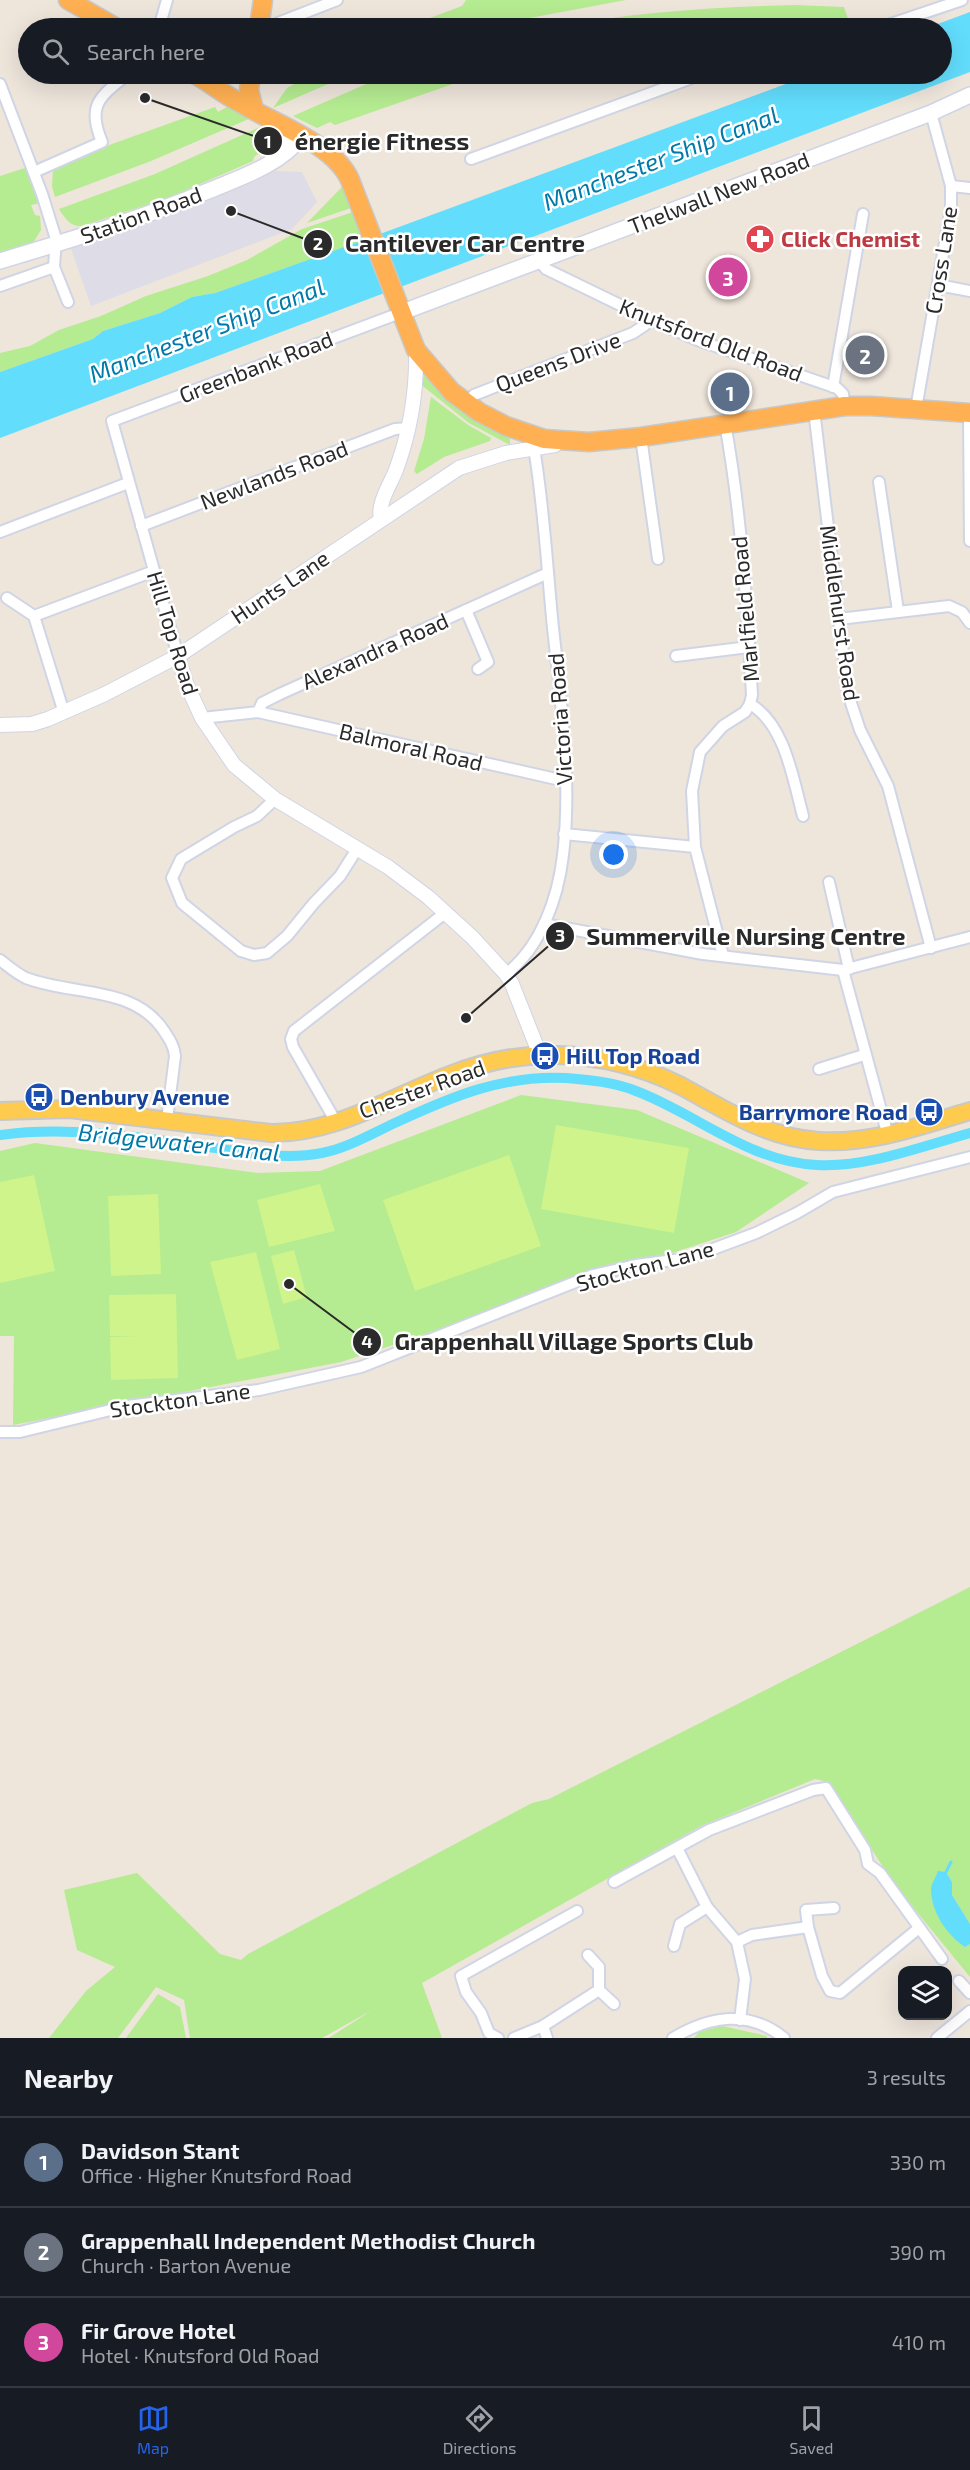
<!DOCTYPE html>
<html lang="en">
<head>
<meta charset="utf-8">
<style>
  :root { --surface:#171b24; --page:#20242c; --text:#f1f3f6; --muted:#9ea1a6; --line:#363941; --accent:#2563eb }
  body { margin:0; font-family:"Exo 2",sans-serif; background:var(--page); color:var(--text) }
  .controls { position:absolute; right:18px; bottom:18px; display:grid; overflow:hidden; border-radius:12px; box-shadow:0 6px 24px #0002 }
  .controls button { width:54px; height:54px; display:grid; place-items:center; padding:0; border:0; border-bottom:2px solid var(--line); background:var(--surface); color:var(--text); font:30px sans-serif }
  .you { position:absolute; left:614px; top:855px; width:21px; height:21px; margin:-15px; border:4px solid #fff; border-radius:50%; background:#1a73e8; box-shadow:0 0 0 9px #1a73e833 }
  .badge { display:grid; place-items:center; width:39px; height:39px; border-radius:50%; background:var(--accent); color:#fff; font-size:20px; font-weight:700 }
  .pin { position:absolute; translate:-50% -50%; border:3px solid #fff; box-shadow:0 2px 6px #0006 }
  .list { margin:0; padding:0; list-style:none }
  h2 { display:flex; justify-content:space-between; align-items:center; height:78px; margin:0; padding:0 24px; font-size:26px }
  h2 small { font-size:20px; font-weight:400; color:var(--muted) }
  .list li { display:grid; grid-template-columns:39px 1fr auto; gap:18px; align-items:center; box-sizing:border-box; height:90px; padding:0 24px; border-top:2px solid var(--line) }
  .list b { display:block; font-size:22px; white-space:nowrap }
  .list p { margin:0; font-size:20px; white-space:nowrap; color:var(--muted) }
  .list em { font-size:20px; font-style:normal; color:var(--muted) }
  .icon { flex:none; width:33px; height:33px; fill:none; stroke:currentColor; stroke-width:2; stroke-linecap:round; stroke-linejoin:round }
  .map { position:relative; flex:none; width:970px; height:2038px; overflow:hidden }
  .search { position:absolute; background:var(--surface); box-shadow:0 6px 24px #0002; left:18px; right:18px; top:18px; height:66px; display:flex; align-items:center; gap:15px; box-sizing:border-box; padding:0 21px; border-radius:33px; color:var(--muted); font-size:22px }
  .sheet { height:348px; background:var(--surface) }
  nav { display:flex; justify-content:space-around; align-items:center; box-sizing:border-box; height:84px; border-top:2px solid var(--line); background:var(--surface); font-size:16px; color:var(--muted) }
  nav a { display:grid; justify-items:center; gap:3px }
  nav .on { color:var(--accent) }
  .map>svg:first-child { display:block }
  .industrial { fill:#dedce6 }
  .green { fill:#b5eb91 }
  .pitch { fill:#cef48b }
  .water { fill:#62ddfc }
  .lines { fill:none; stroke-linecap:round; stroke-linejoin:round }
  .stream { stroke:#62ddfc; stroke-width:3 }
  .canal { stroke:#62ddfc; stroke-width:10 }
  .minor-casing { stroke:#d0d5e5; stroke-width:14 }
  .tertiary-casing { stroke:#d0d5e5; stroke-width:16 }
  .secondary-casing { stroke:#d0d5e5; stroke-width:18 }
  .primary-casing { stroke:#c8c8c8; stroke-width:20 }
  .trunk-casing { stroke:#c8c8c8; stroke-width:21 }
  .minor { stroke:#fff; stroke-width:10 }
  .tertiary { stroke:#fff; stroke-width:14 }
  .secondary { stroke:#fff; stroke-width:15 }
  .primary { stroke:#ffcb4f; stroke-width:16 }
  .trunk { stroke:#ffb052; stroke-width:18 }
  .labels { text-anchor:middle; stroke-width:5; stroke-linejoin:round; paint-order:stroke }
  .street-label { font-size:22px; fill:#2a2a2a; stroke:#fff }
  .health-label { font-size:22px; font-weight:bold; fill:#be3a42; stroke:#fff; text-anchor:start }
  .transit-label { font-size:22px; font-weight:bold; fill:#164399; stroke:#fff; text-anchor:start }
  .water-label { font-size:24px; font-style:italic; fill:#0079a9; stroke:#fff }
  .leader { fill:none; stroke:#2a2a2a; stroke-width:2 }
  .callout-dot { fill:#2a2a2a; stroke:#fff; stroke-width:2 }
  .mark-label { font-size:18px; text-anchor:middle; font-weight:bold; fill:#fff }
  .callout-label { font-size:24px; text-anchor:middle; font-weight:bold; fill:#2a2a2a; stroke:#fff; stroke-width:5; stroke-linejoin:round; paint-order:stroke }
</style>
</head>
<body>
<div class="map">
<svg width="970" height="2038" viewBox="0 0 970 2038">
  <rect width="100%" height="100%" fill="#eee5db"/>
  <path class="industrial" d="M275 171 302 172 317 202 292 229 91 306 70 246 167 214 256 181Z"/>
  <g class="green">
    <path d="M466 0H626L476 28H403L462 6Z"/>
    <path d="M795 5 844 7 851 28H552C632 12 713 7 795 5Z"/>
    <path d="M286 74H351L273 108 287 88 294 84Z"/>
    <path d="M389 74H491L473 77 335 125 330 122 317 128 293 116Z"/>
    <path d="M215 107 218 112 227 107 251 118 151 161 55 197 52 186 53 170 112 144Z"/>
    <path d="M260 127H262L259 134 264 152 259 153 254 157 253 161 168 198 82 226C70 227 65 218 59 209L155 174Z"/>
    <path d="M28 167 40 203 31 205 35 215 40 216 41 230 33 243 0 253V176Z"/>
    <path d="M343 186 351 208 307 223Z"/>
    <path d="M353 212 363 241 215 293 192 297 160 313 103 331 93 339 0 372V353L30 346 59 330 101 316 146 296 208 276 247 260 302 229Z"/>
    <path d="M425 376 439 390 510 437V445L469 423 424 387 420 383 421 378Z"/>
    <path d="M431 397 468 425 491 438 490 441 444 457 417 474 414 471 424 439Z"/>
    <path d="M521 1095 637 1110 809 1183 736 1232 341 1362 13 1425 14 1336H0V1151L35 1143 257 1173 320 1171Z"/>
    <path d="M970 1587V1924L952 1895V1882L946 1872 965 1947 970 1944V1977L894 1884 828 1782 815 1779 701 1826 422 1983 442 2038H329L372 2010 322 2038H190L184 2000 156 1987 118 2038H49L86 1991 115 1967 77 1950 64 1890 137 1873 220 1954 241 1960 248 1954 532 1803 549 1799Z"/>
    <path d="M158 1994 180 2007 186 2038H126Z"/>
    <path d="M722 2026 767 2036V2038H694L699 2032Z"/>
  </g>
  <g class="pitch">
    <path d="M556 1125 689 1148 674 1233 541 1209Z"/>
    <path d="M509 1155 541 1246 415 1291 383 1200Z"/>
    <path d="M34 1175 55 1271 0 1283V1182Z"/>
    <path d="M320 1184 335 1231 269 1247 257 1200Z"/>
    <path d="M158 1194 161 1274 111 1276 108 1196Z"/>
    <path d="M294 1250 307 1297 283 1304 271 1256Z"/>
    <path d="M256 1252 280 1349 237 1360 210 1262Z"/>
    <path d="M176 1294 178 1378 111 1380 110 1337 139 1336H110L109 1295Z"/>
  </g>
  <g class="water">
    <path d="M970 12V72L0 438V372L93 339 103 331 160 313 192 297 215 293 353 244 813 74H942V28H927Z"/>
    <path d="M938 1871 946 1872 952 1882V1895L970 1924V1944L965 1947C947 1935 931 1912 931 1889 931 1884 936 1877 938 1871Z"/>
  </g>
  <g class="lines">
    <path class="stream" d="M946 1872 951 1862"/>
    <path class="canal" d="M0 1135C65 1126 132 1136 196 1145 237 1151 281 1161 322 1153 348 1148 373 1133 397 1122 453 1096 503 1075 566 1078 590 1080 614 1082 636 1091 697 1114 749 1162 817 1165 866 1168 923 1146 970 1133"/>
    <g class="minor-casing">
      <g id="minor">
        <path d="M278 23 337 0"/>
        <path d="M159 28 167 0"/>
        <path d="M879 28 962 0"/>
        <path d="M0 84 42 194 56 239 54 267"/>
        <path d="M471 159 703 74"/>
        <path d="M34 172 102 142C86 104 101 96 128 74"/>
        <path d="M951 186 970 188"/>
        <path d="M539 261 546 269 649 319 700 341 837 388 843 394 845 406"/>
        <path d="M938 285 970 291"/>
        <path d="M0 286 54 267 68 302"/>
        <path d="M833 387 863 214"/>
        <path d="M466 403 474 395 633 333 645 325 649 319"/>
        <path d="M916 409 951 208V186L931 113"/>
        <path d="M814 410 848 694 860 730 888 786 931 948"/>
        <path d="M969 413 970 541"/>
        <path d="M725 423C741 512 747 604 752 695L750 704C785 724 793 779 803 816"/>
        <path d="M641 437 658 559"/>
        <path d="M879 482 898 611"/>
        <path d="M141 526 395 429 409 428"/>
        <path d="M0 532 128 483"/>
        <path d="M7 598 34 616"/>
        <path d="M466 610 488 662 478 669"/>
        <path d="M839 619 949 606 962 612 970 623"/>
        <path d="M178 656 112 421 400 313"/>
        <path d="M676 656 749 647"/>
        <path d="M258 712 565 781"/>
        <path d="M64 713 34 616 154 571"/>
        <path d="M202 718 258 712 262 703 280 694 548 573"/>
        <path d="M275 799 257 816 234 827 181 859 172 878 182 903 241 951 254 955 267 953 287 936 314 903 340 876 357 849"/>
        <path d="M564 834 695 847 723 956"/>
        <path d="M695 847 692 791 700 752 723 726 745 712 750 704"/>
        <path d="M829 882 849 969"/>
        <path d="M544 924 703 954 843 970 970 937"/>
        <path d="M0 960C8 966 17 974 26 978 72 996 134 985 164 1031 170 1040 174 1046 175 1056L167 1120"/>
        <path d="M843 970 888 1136"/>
        <path d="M506 974C541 947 558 898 563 855 572 780 561 702 553 628 547 568 544 507 534 448"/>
        <path d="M819 1069 864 1055"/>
        <path d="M336 1122 293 1047 291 1039 294 1031 445 913"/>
        <path d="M0 1432H20L127 1406 259 1390 361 1367 593 1275 636 1265 689 1258 756 1233 797 1213 833 1192 970 1157"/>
        <path d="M677 1848 707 1907 737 1942 745 1979 740 2020"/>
        <path d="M614 1882 709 1830 813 1790 826 1788 865 1850 868 1864 880 1873 942 1959"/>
        <path d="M808 1927 806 1910 834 1908"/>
        <path d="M737 1942 752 1935 808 1927 822 1976 830 1991 840 1993 919 1928"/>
        <path d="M674 1946 680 1924 707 1907"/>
        <path d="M959 1981 970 1993"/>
        <path d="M599 1990 614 2004"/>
        <path d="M543 2026 547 2038"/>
        <path d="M498 2038 489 2033 481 2013 466 1992 461 1976 577 1911"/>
        <path d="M514 2038 543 2026 599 1990V1967L588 1955"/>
        <path d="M673 2038C710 2016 748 2009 784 2038"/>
        <path d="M937 2038 970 2011"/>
      </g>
    </g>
    <g class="tertiary-casing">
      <g id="tertiary">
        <path d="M381 518C377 504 391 483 396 470 410 432 417 391 416 350"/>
        <path d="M178 656 186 683 202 718 234 765 275 799 388 867 428 897 473 938 506 974 512 984 540 1055"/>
        <path d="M0 725 32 724 48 719 105 694 178 656 459 468 506 453 555 445"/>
      </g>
    </g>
    <g class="secondary-casing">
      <g id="secondary">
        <path d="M277 157 284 127"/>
        <path d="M0 261C70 240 140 219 208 191 239 178 280 165 301 137"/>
        <path d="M400 313 931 113 970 95"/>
      </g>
    </g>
    <g class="primary-casing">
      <path id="primary" d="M0 1111 70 1109 271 1133C333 1134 390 1098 447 1076 482 1062 521 1054 558 1055 601 1056 643 1067 681 1086 726 1110 767 1138 819 1141 873 1144 919 1126 970 1111"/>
    </g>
    <g class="trunk-casing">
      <g id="trunk">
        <path d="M68 0 117 28"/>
        <path d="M259 28 263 0"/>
        <path d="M194 74C209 82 222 93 237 101 270 122 334 143 350 180L416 350 452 392 479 412 506 426 544 439 589 442 641 437 845 406H871L970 413"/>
        <path d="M251 74 249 90 254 110"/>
      </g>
    </g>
    <use href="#minor" class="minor"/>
    <use href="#tertiary" class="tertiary"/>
    <use href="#secondary" class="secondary"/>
    <use href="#primary" class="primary"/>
    <use href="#trunk" class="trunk"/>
  </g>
  <defs>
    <g id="pharmacy-disc" transform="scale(1.5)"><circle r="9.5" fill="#e0444e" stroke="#fff"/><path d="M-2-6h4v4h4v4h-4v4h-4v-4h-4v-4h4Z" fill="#fff"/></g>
    <g id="bus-disc" transform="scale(1.5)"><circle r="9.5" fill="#1a4fb4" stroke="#fff"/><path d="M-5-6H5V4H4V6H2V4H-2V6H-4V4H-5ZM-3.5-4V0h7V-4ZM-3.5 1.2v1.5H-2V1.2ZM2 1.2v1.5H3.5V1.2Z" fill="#fff"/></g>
  </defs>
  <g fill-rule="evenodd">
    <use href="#pharmacy-disc" x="760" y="239"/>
    <use href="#bus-disc" x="545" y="1056"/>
    <use href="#bus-disc" x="39" y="1097"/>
    <use href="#bus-disc" x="929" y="1112"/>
  </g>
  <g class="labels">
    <g class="street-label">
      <text transform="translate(719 193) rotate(-21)" y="8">Thelwall New Road</text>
      <text transform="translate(141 215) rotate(-20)" y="8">Station Road</text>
      <text transform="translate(941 260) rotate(-81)" y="8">Cross Lane</text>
      <text transform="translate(711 340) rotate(21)" y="8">Knutsford Old Road</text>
      <text transform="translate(558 362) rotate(-21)" y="8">Queens Drive</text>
      <text transform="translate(256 367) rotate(-21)" y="8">Greenbank Road</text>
      <text transform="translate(274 475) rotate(-21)" y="8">Newlands Road</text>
      <text transform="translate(280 587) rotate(-34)" y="8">Hunts Lane</text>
      <text transform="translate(745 609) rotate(-95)" y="8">Marlfield Road</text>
      <text transform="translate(840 613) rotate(82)" y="8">Middlehurst Road</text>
      <text transform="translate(173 633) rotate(73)" y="8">Hill Top Road</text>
      <text transform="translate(375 651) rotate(-24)" y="8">Alexandra Road</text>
      <text transform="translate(560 719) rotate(-94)" y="8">Victoria Road</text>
      <text transform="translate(411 747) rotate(13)" y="8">Balmoral Road</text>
      <text transform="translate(422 1089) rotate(-20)" y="8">Chester Road</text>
      <text transform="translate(645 1266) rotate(-15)" y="8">Stockton Lane</text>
      <text transform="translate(180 1400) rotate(-8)" y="8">Stockton Lane</text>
    </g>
    <g class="health-label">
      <text x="781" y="247">Click Chemist</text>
    </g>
    <g class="transit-label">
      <text x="566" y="1064">Hill Top Road</text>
      <text x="60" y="1105">Denbury Avenue</text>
      <text x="908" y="1120" text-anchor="end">Barrymore Road</text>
    </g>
    <g class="water-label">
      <text transform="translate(661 159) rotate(-21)" y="8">Manchester Ship Canal</text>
      <text transform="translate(207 331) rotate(-21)" y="8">Manchester Ship Canal</text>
      <text transform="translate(179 1143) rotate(6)" y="8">Bridgewater Canal</text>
    </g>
  </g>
  <path class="leader" d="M145 98L268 141M231 211L318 244M466 1018L560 936M289 1284L367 1342"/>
  <g class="callout-dot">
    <circle cx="145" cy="98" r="6"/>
    <circle cx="231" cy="211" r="6"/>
    <circle cx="466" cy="1018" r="6"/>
    <circle cx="289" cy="1284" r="6"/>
    <circle cx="268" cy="141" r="15"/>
    <circle cx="318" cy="244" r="15"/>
    <circle cx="560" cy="936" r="15"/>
    <circle cx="367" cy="1342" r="15"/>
  </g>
  <g class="mark-label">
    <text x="268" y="148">1</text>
    <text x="318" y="250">2</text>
    <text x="560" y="942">3</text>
    <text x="367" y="1348">4</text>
  </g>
  <g class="callout-label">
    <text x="382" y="150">énergie Fitness</text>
    <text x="465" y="252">Cantilever Car Centre</text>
    <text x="746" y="945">Summerville Nursing Centre</text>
    <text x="574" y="1350">Grappenhall Village Sports Club</text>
  </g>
</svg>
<div class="controls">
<button><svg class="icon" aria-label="layers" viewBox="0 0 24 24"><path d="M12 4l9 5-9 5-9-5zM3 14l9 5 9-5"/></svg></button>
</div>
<div class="you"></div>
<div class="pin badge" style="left:730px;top:392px;background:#5c6f8a">1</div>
<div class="pin badge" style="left:865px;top:355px;background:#6b7280">2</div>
<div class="pin badge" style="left:728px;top:277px;background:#d1479c">3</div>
<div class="search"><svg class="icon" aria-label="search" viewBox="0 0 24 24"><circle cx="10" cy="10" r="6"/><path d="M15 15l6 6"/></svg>Search here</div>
</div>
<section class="sheet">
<h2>Nearby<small>3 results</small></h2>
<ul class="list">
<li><span class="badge" style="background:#5c6f8a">1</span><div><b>Davidson Stant</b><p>Office · Higher Knutsford Road</p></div><em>330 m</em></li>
<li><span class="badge" style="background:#6b7280">2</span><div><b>Grappenhall Independent Methodist Church</b><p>Church · Barton Avenue</p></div><em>390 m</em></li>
<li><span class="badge" style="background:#d1479c">3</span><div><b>Fir Grove Hotel</b><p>Hotel · Knutsford Old Road</p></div><em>410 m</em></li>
</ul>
</section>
<nav>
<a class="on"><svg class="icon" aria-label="map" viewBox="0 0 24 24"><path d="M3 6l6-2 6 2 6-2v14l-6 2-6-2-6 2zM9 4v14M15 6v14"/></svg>Map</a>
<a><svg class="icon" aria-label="directions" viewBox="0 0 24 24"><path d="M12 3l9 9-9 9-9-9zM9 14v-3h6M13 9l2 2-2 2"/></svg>Directions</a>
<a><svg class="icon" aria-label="saved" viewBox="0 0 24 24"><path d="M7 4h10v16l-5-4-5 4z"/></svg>Saved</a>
</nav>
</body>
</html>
